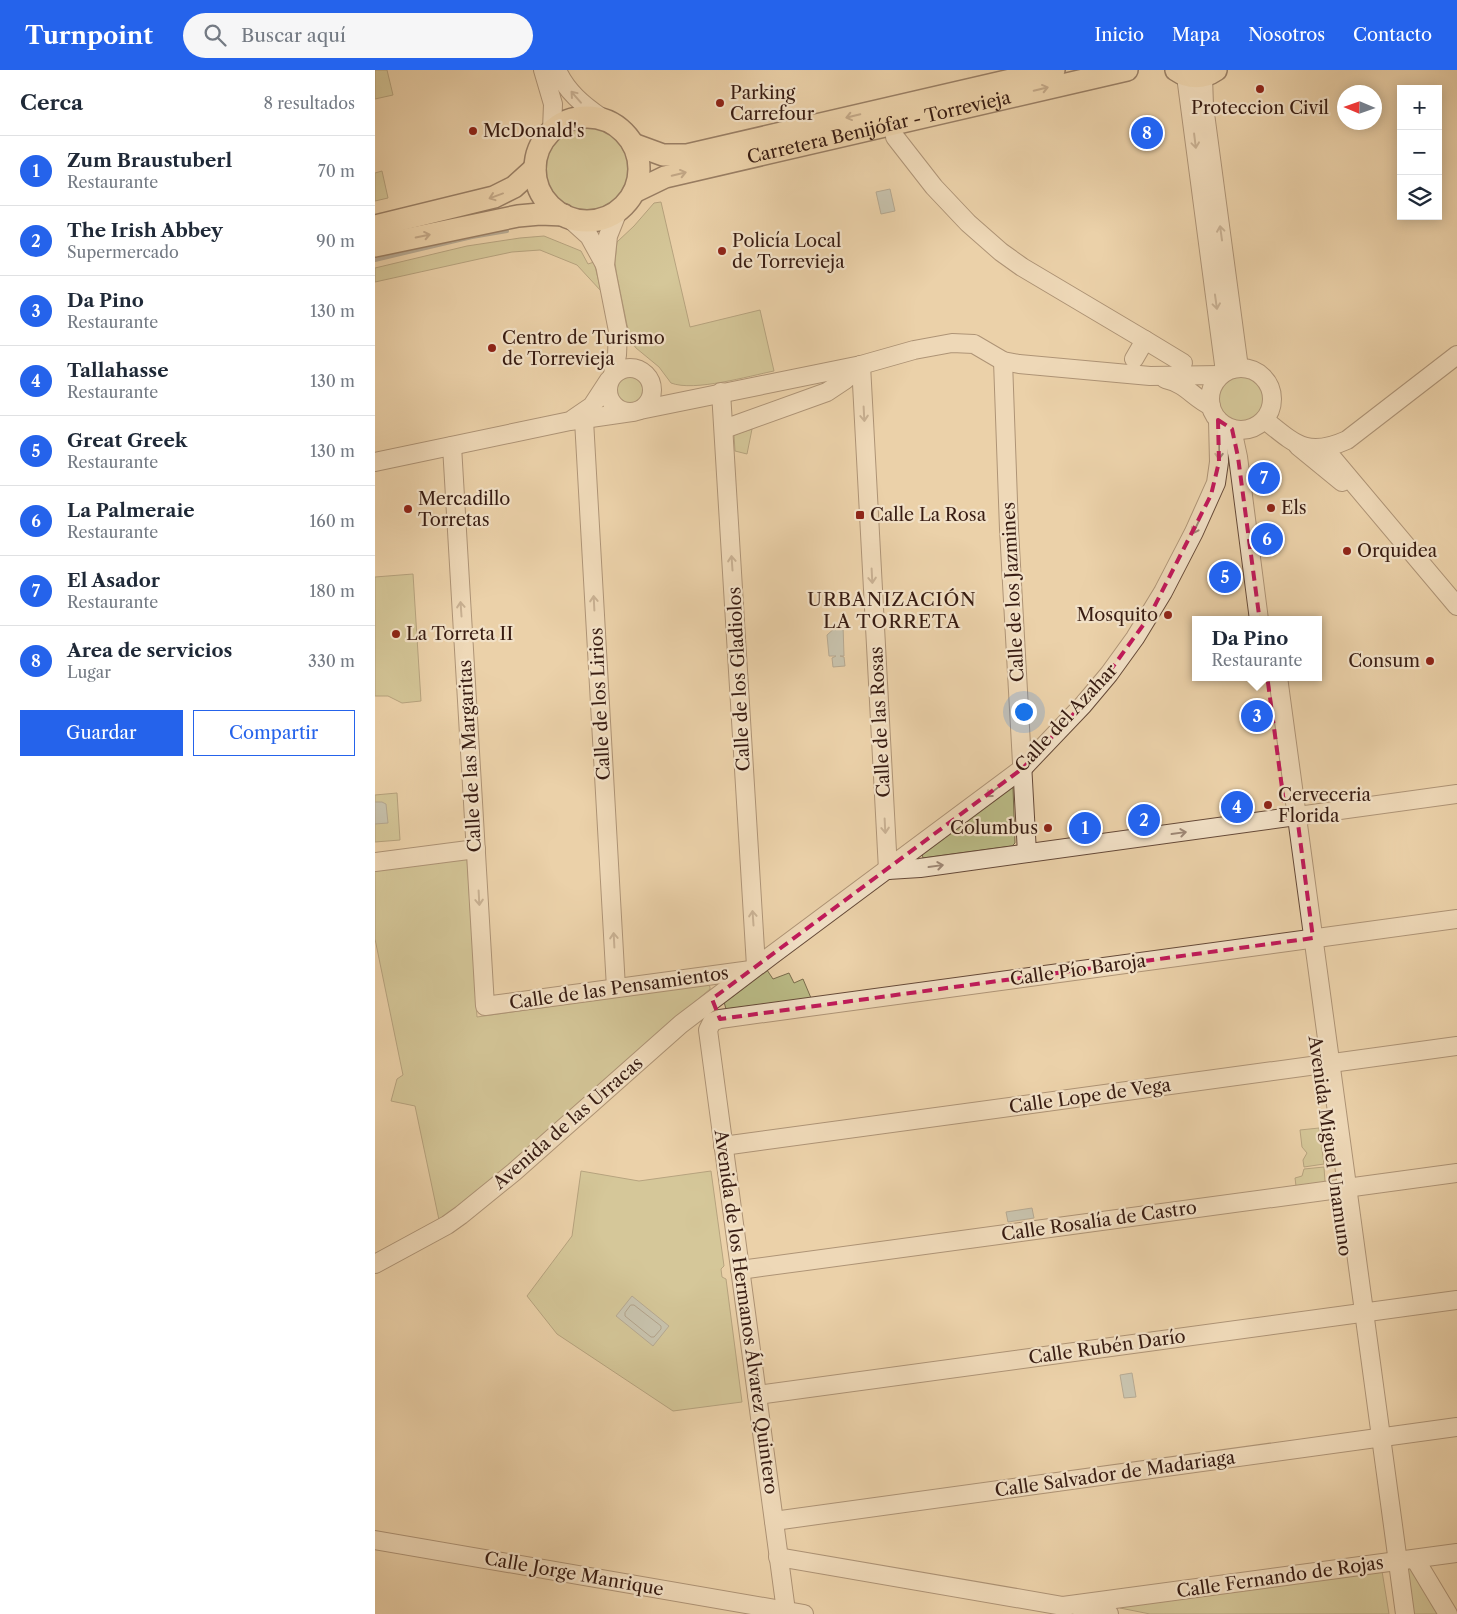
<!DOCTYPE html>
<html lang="es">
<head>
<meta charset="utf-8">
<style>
  :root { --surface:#fff; --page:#f6f6f7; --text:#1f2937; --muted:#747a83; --line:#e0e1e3; --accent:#2563eb }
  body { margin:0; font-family:"Libre Caslon Text",serif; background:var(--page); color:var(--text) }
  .controls { position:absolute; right:15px; top:15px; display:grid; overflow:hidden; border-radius:0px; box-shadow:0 2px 12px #0003 }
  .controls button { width:45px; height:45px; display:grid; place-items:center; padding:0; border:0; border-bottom:1px solid var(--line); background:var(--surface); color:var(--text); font:25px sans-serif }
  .compass { position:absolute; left:962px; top:15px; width:45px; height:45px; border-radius:50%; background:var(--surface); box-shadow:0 2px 12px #0003; rotate:272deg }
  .you { position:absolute; left:648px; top:641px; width:18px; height:18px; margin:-12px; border:4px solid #fff; border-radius:50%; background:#1a73e8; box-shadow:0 0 0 8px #1a73e833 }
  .badge { display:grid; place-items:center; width:32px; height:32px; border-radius:50%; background:var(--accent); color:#fff; font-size:16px; font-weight:700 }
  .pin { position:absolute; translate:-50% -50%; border:2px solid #fff; box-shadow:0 1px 5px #0006 }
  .popup { position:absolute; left:817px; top:546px; width:130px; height:65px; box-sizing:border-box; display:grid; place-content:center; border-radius:0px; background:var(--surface); filter:drop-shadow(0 1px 4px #0005); font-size:16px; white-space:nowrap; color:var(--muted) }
  .popup b { font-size:19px; color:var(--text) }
  .popup::after { content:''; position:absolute; left:50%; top:100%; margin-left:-10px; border:10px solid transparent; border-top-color:var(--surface) }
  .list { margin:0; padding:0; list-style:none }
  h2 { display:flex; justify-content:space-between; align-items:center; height:65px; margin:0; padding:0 20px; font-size:21px }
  h2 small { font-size:16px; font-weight:400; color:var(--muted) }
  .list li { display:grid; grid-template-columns:32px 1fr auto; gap:15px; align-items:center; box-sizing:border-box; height:70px; padding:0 20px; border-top:1px solid var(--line) }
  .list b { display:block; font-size:19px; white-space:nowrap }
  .list p { margin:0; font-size:16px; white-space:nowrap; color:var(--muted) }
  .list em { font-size:16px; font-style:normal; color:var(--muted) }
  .actions { display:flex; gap:10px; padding:15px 20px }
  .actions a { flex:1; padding:11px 0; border:1px solid var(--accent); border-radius:0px; text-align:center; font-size:18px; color:var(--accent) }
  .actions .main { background:var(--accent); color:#fff }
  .icon { flex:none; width:28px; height:28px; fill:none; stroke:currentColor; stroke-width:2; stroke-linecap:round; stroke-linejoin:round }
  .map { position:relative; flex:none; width:1082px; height:1544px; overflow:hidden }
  header { display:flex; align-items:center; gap:30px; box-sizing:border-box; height:70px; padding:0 25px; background:var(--accent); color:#fff }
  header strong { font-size:24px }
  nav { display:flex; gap:28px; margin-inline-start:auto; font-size:18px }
  .search { width:350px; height:45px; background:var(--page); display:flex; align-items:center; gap:12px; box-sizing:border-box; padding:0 18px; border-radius:28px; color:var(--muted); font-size:19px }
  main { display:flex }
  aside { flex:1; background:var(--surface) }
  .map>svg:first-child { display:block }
  .green { fill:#babb86; stroke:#796c4c }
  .water { fill:#9fb4b5; stroke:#767774 }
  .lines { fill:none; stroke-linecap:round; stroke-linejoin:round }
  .shore { stroke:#6c6864; stroke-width:1 }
  .stream { stroke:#767774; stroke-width:4 }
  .minor-casing { stroke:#654938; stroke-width:20 }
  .major-casing { stroke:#381c12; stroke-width:24 }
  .minor { stroke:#f2e1c7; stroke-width:18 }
  .major { stroke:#ebd1a9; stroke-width:21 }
  .oneway { stroke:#92765e }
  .oneway2 { stroke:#9e8876 }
  .marked { fill:none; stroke:#c2185b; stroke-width:4; stroke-dasharray:10 6; stroke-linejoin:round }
  .poi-dot { fill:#8f2418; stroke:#f2e1c7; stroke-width:2 }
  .labels { text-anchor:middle; stroke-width:4.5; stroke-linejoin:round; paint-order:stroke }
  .poi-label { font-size:18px; fill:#381c12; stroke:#f2e1c7; text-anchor:start }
  .street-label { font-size:18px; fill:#381c12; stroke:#f2e1c7 }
  .neighbourhood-label { font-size:19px; letter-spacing:1px; fill:#381c12; stroke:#f2e1c7 }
</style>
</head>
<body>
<header>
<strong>Turnpoint</strong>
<div class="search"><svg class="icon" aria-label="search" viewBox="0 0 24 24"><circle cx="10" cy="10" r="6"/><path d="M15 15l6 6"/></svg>Buscar aquí</div>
<nav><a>Inicio</a><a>Mapa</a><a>Nosotros</a><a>Contacto</a></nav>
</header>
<main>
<aside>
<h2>Cerca<small>8 resultados</small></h2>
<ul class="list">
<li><span class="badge">1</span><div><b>Zum Braustuberl</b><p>Restaurante</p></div><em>70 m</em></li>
<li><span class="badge">2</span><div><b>The Irish Abbey</b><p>Supermercado</p></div><em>90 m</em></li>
<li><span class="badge">3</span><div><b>Da Pino</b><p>Restaurante</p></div><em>130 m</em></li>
<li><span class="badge">4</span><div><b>Tallahasse</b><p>Restaurante</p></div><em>130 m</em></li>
<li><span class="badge">5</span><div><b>Great Greek</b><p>Restaurante</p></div><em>130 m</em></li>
<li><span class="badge">6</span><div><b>La Palmeraie</b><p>Restaurante</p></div><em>160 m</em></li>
<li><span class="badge">7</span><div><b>El Asador</b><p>Restaurante</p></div><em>180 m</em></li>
<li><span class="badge">8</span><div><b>Area de servicios</b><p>Lugar</p></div><em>330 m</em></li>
</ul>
<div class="actions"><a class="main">Guardar</a><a>Compartir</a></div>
</aside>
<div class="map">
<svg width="1082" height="1544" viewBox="0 0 1082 1544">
  <rect width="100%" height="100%" fill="#ebd1a9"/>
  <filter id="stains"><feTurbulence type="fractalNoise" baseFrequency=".004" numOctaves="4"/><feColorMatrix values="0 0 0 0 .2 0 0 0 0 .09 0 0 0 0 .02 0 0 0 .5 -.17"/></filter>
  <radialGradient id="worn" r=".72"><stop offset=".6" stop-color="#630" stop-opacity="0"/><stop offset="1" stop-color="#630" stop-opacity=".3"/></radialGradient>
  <g class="green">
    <path d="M0 0H12L18 25 0 29Z"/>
    <circle cx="214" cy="99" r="43"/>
    <path d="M7 101 13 128 0 131V103Z"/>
    <path d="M286 132 315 257 385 240 399 301C374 306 319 322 296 313L284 297 261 278 258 274 252 255 242 206 240 193 242 172 259 156 279 133Z"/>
    <path d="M169 166 206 181 213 194 219 192 226 221 202 195 165 180 137 182 104 189 0 212V198L92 176 145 168Z"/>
    <circle cx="255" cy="319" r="18"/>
    <circle cx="866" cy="329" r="24"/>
    <path d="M377 359 372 384 360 381 359 365Z"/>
    <path d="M38 504 46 631 27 633 13 626H0V507Z"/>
    <path d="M635 717 638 718 640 773 637 776 548 788 547 784Z"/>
    <path d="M22 723 25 770 0 772V725Z"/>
    <path d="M92 787 102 947 333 914 335 917V919C288 958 243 997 199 1037 155 1076 112 1116 64 1150L40 1036 16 1031 22 1009 28 1005 0 869V798Z"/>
    <path d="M392 900 398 909 414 903 419 913 428 909 436 928 351 939 349 932 356 925 357 927Z"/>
    <path d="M944 1058 949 1094 929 1097 928 1090 932 1083 927 1077 925 1060Z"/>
    <path d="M949 1097 950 1112 921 1116 920 1108 927 1106 929 1099Z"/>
    <path d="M206 1101 264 1111 336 1101 349 1196 346 1199 347 1207 351 1209 367 1332 298 1341 182 1264 152 1226 197 1166Z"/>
    <path d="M1035 1496 1065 1544H1035L1030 1497Z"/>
    <path d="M1007 1501 1014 1544H775L745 1538V1537Z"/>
  </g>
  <g class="water">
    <path d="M515 119 520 141 506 144 501 122Z"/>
    <path d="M468 555 469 586H465L469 587 470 596 458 597 457 588 461 586H454L452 565 462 556Z"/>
    <path d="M0 732H7L11 734 13 753 0 754Z"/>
    <path d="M657 1138 659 1148 633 1152 631 1142Z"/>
    <path d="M257 1226 294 1256 278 1276 241 1246Z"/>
    <path d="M757 1303 761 1327 749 1328 745 1305Z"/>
  </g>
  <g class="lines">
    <path class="shore" d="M256 1235H259L286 1256V1259L279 1267H276L250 1246V1243Z"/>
    <path class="stream" d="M0 190 97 167 132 161"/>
    <g class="minor-casing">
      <g id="minor">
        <path d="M168 0 178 34 177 60"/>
        <path d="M182 0C191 21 208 35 227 48"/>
        <path d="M811 6 850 302"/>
        <path d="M828 6 829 36 864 298"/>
        <path d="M520 67 559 117 593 153 626 182 647 197 770 270 759 289"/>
        <path d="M194 148 214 166 230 195"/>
        <path d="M770 270 808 293"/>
        <path d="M628 291 634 459 652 783"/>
        <path d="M486 295 513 800"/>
        <circle cx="255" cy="320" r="22"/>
        <circle cx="866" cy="329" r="31"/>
        <path d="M238 304 242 285 243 261 230 195 233 166 243 141"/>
        <path d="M790 309C812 314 817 327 836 336"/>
        <path d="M346 322 381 896"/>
        <path d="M265 340 486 295 539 280 577 273 599 274 628 291 644 294 775 306 846 305"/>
        <path d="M198 349 217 336 234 310"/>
        <path d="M209 350 241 918"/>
        <path d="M890 350C920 374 932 388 972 370L1082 285"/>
        <path d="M349 359 452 322 470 310 486 295"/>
        <path d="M857 359 863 387 884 550"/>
        <path d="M77 376 110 936 376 900"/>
        <path d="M923 376 967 412"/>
        <path d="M949 378 1082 536"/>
        <path d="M0 392 195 351 257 342"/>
        <path d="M903 607 1030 1544"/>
        <path d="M0 792 101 779"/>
        <path d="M513 800 545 798 1082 724"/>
        <path d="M348 1076 1082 976"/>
        <path d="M0 1194 72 1155 86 1145 139 1102 306 954 397 885 648 698 708 635 734 604 760 568 788 522 819 462 841 413 844 392 843 350"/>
        <path d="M365 1200 1082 1103"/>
        <path d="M382 1325 1082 1230"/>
        <path d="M399 1451 1082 1357"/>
        <path d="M0 1470 429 1544"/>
        <path d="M403 1487 688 1536 1082 1483"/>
        <path d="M1040 1489 1073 1544"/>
        <path d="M706 1539 734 1544"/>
        <path d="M411 1541 333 960 337 952 345 949 1082 849"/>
      </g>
    </g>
    <g class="major-casing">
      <g id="major">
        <path d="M801 0C814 9 828 9 841 0"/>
        <circle cx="212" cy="99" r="52"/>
        <path d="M258 74 288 85H312L679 0"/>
        <path id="s1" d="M259 122 290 107 752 0"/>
        <path d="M0 156 119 127 139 117 160 98"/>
        <path d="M0 176 143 146 165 144 189 145"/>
      </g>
    </g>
    <use href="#minor" class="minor"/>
    <use href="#major" class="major"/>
  </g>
  <defs><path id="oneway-shaft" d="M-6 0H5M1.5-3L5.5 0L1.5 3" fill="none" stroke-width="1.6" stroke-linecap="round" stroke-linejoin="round" transform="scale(1.25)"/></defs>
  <g class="oneway">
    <use href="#oneway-shaft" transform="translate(666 19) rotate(-13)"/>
    <use href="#oneway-shaft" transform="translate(478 46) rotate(167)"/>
    <use href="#oneway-shaft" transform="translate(304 104) rotate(-13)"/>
    <use href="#oneway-shaft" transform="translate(121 126) rotate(160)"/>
    <use href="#oneway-shaft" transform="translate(48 166) rotate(-12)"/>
  </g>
  <g class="oneway2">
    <use href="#oneway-shaft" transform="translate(201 27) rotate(-131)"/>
    <use href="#oneway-shaft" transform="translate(820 71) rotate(83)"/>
    <use href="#oneway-shaft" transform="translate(846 163) rotate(-98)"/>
    <use href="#oneway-shaft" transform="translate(841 232) rotate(82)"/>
    <use href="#oneway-shaft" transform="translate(489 344) rotate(87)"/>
    <use href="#oneway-shaft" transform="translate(844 382) rotate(90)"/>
    <use href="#oneway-shaft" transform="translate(821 457) rotate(115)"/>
    <use href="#oneway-shaft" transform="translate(357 493) rotate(-94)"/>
    <use href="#oneway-shaft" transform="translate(497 506) rotate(87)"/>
    <use href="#oneway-shaft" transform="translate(219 533) rotate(-93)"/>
    <use href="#oneway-shaft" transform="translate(86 539) rotate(-94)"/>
    <use href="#oneway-shaft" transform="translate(617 722) rotate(143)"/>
    <use href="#oneway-shaft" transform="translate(510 756) rotate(87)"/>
    <use href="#oneway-shaft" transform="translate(804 763) rotate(-8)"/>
    <use href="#oneway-shaft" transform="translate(561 796) rotate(-8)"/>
    <use href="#oneway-shaft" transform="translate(104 828) rotate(87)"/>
    <use href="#oneway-shaft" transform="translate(378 848) rotate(-94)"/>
    <use href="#oneway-shaft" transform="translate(239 870) rotate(-93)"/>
  </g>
  <path d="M0 0H1082V1544H0ZM843 350 857 359 863 387 911 748 922 746 938 868 345 949 337 929 648 698 721 620 774 547 836 425 844 392Z" fill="#ebd1a9" fill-opacity=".55" fill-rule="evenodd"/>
  <path class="marked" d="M843 350 857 359 863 387 911 748 922 746 938 868 345 949 337 929 648 698 721 620 774 547 836 425 844 392Z"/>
  <g class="poi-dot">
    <circle cx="885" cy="19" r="5"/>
    <circle cx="345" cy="33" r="5"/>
    <circle cx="98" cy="61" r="5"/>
    <circle cx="347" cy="181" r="5"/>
    <circle cx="117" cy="278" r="5"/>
    <circle cx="896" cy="438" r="5"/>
    <circle cx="33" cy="439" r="5"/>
    <rect x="480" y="440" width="10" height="10" rx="2.5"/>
    <circle cx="972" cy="481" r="5"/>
    <circle cx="793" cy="545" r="5"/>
    <circle cx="21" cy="564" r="5"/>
    <circle cx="1055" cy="591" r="5"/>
    <circle cx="893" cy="735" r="5"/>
    <circle cx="673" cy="758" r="5"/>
  </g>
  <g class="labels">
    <g class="poi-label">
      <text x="355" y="29">Parking<tspan x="355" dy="21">Carrefour</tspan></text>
      <text x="885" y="44" text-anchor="middle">Proteccion Civil</text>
      <text x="108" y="67">McDonald's</text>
      <text x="357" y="177">Policía Local<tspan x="357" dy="21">de Torrevieja</tspan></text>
      <text x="127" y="274">Centro de Turismo<tspan x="127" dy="21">de Torrevieja</tspan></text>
      <text x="43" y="435">Mercadillo<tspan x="43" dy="21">Torretas</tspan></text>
      <text x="906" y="444">Els</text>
      <text x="495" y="451">Calle La Rosa</text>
      <text x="982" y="487">Orquidea</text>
      <text x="783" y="551" text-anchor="end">Mosquito</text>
      <text x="31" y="570">La Torreta II</text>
      <text x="1045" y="597" text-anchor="end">Consum</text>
      <text x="903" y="731">Cerveceria<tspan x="903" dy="21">Florida</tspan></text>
      <text x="663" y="764" text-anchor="end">Columbus</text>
    </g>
    <g class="street-label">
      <text dy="6" stroke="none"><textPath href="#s1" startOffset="254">Carretera Benijófar - Torrevieja</textPath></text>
      <text transform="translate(638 522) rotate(-93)" y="6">Calle de los Jazmines</text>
      <text transform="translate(364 609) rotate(-93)" y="6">Calle de los Gladiolos</text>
      <text transform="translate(225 634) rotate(-93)" y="6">Calle de los Lirios</text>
      <text transform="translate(691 648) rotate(-47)" y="6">Calle del Azahar</text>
      <text transform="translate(505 652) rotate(-93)" y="6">Calle de las Rosas</text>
      <text transform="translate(95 686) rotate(-93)" y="6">Calle de las Margaritas</text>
      <text transform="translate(703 900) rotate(-8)" y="6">Calle Pío Baroja</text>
      <text transform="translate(244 918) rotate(-8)" y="6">Calle de las Pensamientos</text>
      <text transform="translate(715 1026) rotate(-8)" y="6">Calle Lope de Vega</text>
      <text transform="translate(193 1053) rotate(-41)" y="6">Avenida de las Urracas</text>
      <text transform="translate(955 1076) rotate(82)" y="6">Avenida Miguel Unamuno</text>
      <text transform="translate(724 1151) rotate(-8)" y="6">Calle Rosalía de Castro</text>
      <text transform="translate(371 1242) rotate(82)" y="6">Avenida de los Hermanos Álvarez Quintero</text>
      <text transform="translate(732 1277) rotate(-8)" y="6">Calle Rubén Darío</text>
      <text transform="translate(740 1404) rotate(-8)" y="6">Calle Salvador de Madariaga</text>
      <text transform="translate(199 1504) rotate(10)" y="6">Calle Jorge Manrique</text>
      <text transform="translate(905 1507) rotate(-8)" y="6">Calle Fernando de Rojas</text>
    </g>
    <g class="neighbourhood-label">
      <text x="517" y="536">URBANIZACIÓN<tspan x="517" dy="22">LA TORRETA</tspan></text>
    </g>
  </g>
  <rect width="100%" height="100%" filter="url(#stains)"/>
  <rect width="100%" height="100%" fill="url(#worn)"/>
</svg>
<div class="controls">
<button>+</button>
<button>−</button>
<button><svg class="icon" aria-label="layers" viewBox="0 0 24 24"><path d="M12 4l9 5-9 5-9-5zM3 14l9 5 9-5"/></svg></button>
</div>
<svg class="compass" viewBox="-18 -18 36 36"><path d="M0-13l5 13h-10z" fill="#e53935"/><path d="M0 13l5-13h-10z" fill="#747a83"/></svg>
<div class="you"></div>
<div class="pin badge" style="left:710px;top:758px">1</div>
<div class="pin badge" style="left:769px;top:750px">2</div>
<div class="pin badge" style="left:882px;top:646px">3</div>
<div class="popup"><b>Da Pino</b>Restaurante</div>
<div class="pin badge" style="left:862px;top:737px">4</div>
<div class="pin badge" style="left:850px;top:507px">5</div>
<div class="pin badge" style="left:892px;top:469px">6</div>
<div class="pin badge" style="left:889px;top:408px">7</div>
<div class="pin badge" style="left:772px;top:63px">8</div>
</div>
</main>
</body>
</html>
